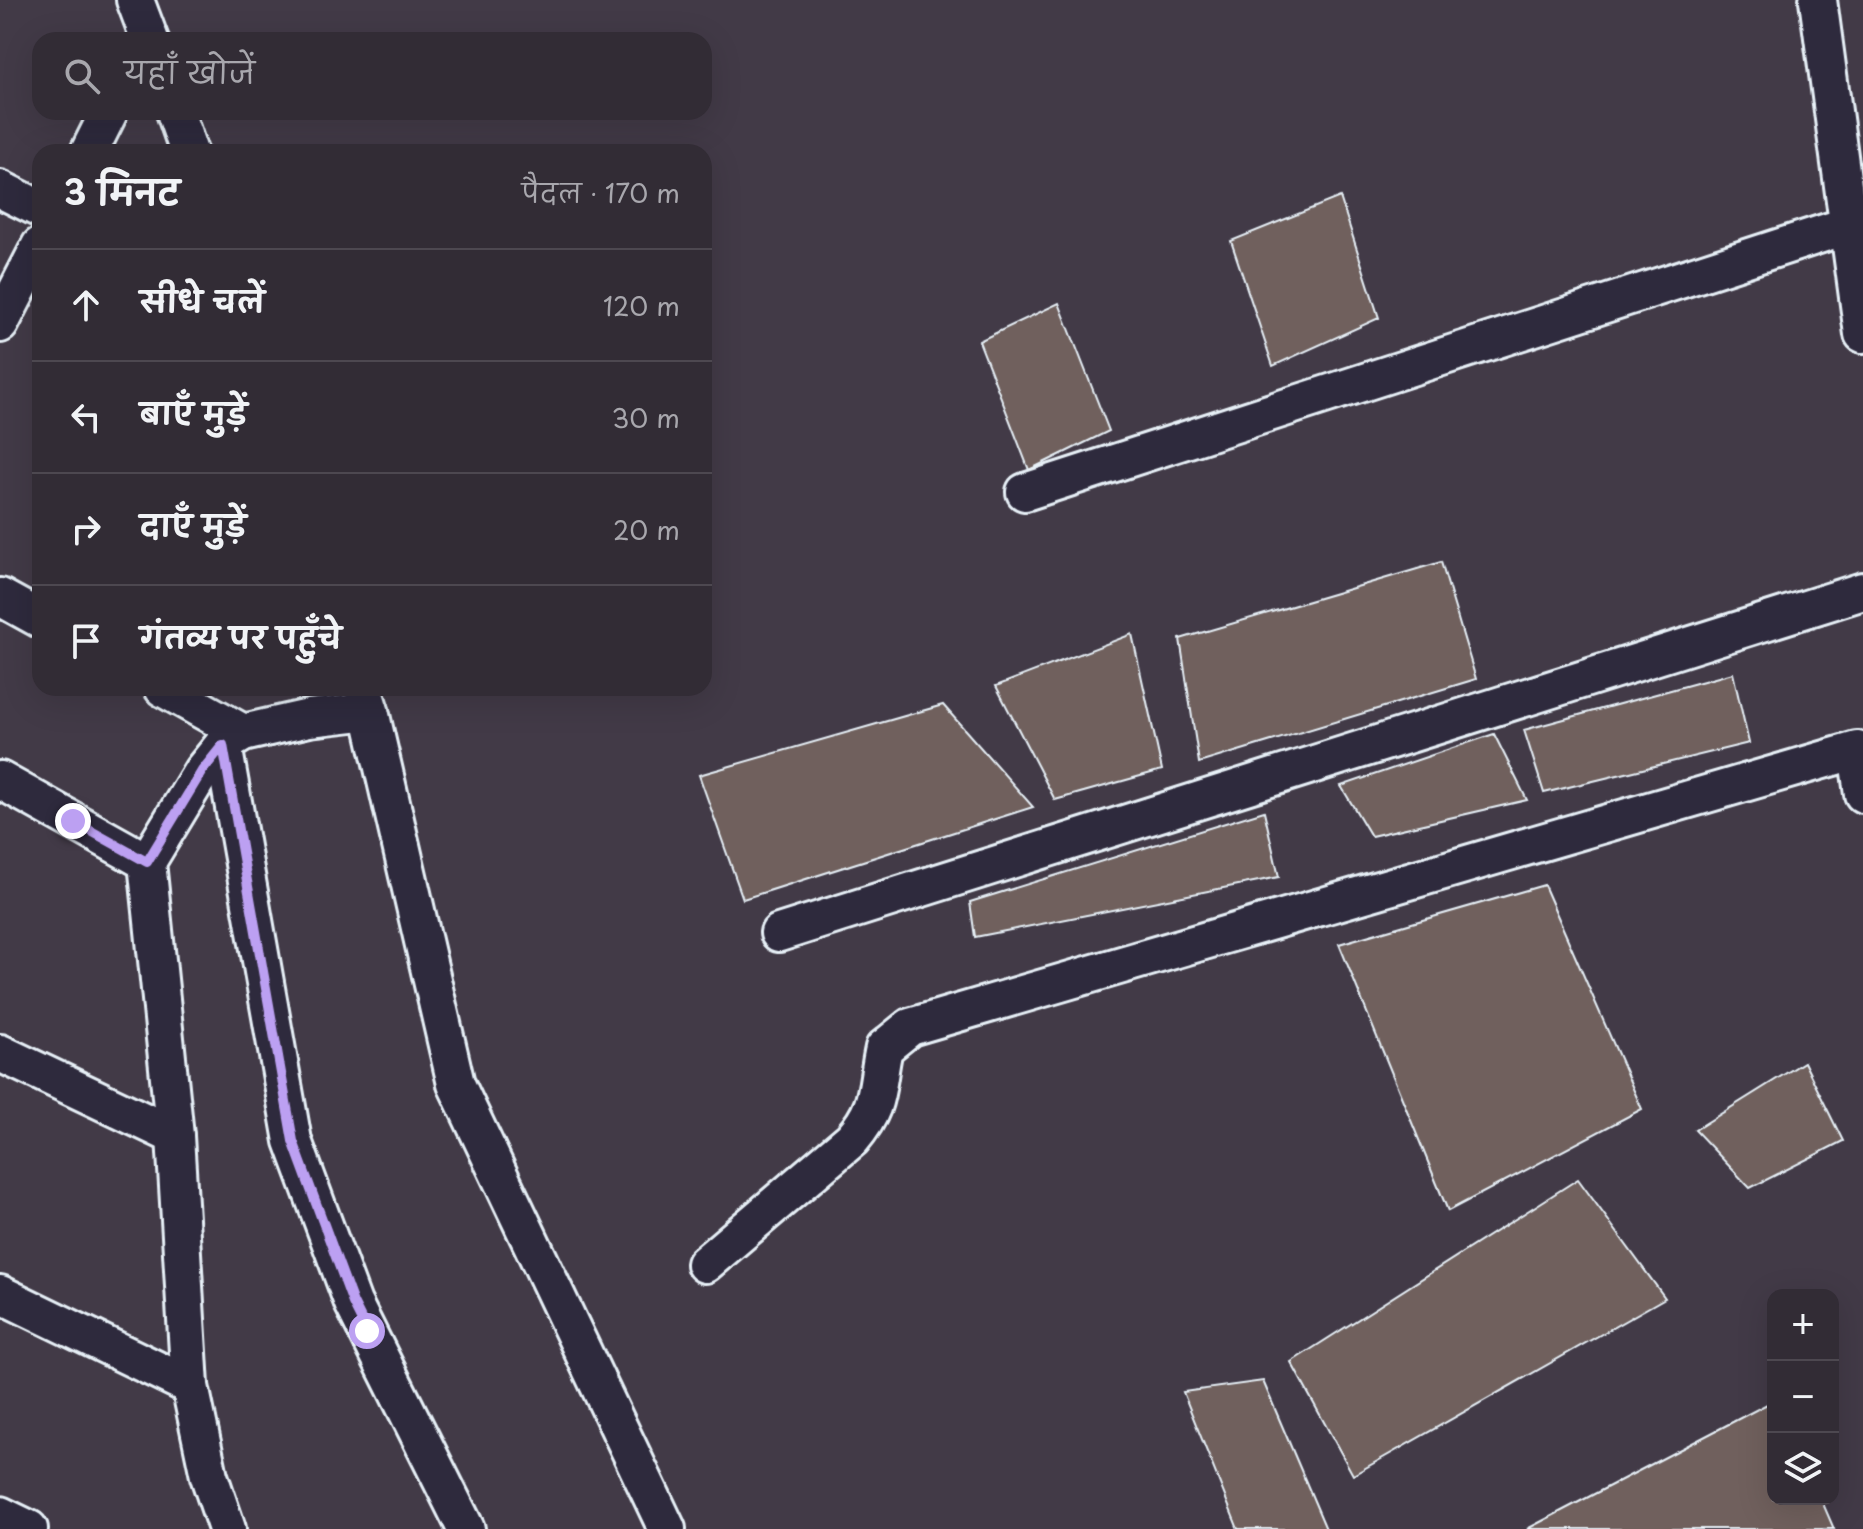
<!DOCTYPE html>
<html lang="hi">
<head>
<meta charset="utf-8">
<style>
  :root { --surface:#322c35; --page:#3d3841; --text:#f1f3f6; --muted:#a8a7ad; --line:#4d4850 }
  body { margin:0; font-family:"Playpen Sans","Playpen Sans Deva",sans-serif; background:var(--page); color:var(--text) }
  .controls { position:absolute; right:24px; bottom:24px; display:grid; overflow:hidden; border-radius:16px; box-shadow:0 8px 32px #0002 }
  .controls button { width:72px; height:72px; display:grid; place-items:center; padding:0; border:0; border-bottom:2px solid var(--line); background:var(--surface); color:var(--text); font:40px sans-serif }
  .stop { position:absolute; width:24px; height:24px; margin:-18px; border:6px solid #bca0f2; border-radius:50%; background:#fff }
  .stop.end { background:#bca0f2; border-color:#fff; box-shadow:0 2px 8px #0008 }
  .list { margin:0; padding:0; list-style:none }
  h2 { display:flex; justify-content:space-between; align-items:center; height:104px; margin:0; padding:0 32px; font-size:34px }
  h2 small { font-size:26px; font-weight:400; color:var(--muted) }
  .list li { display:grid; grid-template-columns:52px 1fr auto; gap:24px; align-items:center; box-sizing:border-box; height:112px; padding:0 32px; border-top:2px solid var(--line) }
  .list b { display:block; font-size:30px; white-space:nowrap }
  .list em { font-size:26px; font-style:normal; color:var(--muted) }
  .icon { flex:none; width:44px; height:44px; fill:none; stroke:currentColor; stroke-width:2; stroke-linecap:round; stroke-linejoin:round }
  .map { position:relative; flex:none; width:1863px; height:1529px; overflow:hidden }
  .search { position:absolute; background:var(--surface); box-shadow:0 8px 32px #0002; left:32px; top:32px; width:680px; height:88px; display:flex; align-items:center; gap:20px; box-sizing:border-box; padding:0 28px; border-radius:24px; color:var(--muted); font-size:30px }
  .panel { position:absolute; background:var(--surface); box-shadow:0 8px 32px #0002; left:32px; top:144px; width:680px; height:552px; border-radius:24px }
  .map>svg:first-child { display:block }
  .building { fill:#6f605d; stroke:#e8f1f8; stroke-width:2 }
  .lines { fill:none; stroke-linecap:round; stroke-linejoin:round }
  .minor-casing { stroke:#e8f1f8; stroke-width:42 }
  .minor { stroke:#2f2a3d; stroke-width:36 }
  .route { stroke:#bca0f2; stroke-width:10 }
</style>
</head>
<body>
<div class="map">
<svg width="1863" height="1529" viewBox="0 0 1863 1529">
  <rect width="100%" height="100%" fill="#423a47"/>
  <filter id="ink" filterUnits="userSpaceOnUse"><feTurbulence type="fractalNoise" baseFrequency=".0125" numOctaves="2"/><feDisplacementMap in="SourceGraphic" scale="16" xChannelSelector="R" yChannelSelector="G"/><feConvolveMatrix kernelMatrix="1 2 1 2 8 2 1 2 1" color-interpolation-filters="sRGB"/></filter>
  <g filter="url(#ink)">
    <g class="building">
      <path d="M1340 197 1379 318 1273 366 1231 241Z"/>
      <path d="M1059 303 1109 431 1029 470 979 341Z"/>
      <path d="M1441 562 1476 679 1199 763 1180 639Z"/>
      <path d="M1132 634 1162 770 1055 800 996 686Z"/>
      <path d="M1733 673 1749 743 1544 793 1524 730Z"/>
      <path d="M943 705 1033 807 743 899 699 775Z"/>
      <path d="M1494 734 1527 800 1371 836 1341 786Z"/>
      <path d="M1264 811 1279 877 975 937 970 902Z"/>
      <path d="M1544 885 1642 1109 1448 1211 1339 944Z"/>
      <path d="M1804 1062 1843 1141 1750 1188 1695 1130Z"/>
      <path d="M1578 1179 1665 1298 1353 1475 1291 1362Z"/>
      <path d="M1263 1381 1326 1529H1238L1183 1392Z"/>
      <path d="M1773 1401V1499H1821L1834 1529H1527Z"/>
    </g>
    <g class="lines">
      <g class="minor-casing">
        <g id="minor">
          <path d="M135 0 150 40"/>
          <path d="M1818 0 1863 334"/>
          <path d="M175 112 189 152"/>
          <path d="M89 152 109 112"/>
          <path d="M0 189 40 209"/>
          <path d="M0 324 40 246"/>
          <path d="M1025 492 1849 225"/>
          <path d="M0 597 40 619"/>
          <path d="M163 688 243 733"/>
          <path d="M370 711 456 1084 667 1529"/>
          <path d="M223 745 293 1141 353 1303 466 1529"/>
          <path d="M0 780 147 862"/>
          <path d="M779 933 1863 591"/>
          <path d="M0 1053 175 1136"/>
          <path d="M705 1264 852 1139C881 1105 875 1089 884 1048L910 1027 1857 750 1863 794"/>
          <path d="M0 1294 190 1386"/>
          <path d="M0 1515 29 1529"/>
          <path d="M227 1529 209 1476 190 1386 175 1136 147 862 202 771 223 745 243 733 309 718 370 711 363 688"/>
        </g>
      </g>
      <use href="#minor" class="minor"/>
    </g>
  </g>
  <g class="lines" filter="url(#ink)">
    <path class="route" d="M73 821 147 862 202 771 223 745 293 1141 353 1303 367 1331"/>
  </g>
</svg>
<div class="controls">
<button>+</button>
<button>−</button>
<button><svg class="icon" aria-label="layers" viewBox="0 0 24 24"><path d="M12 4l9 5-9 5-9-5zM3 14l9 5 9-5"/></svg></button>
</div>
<div class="stop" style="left:367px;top:1331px"></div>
<div class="stop end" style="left:73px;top:821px"></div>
<div class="search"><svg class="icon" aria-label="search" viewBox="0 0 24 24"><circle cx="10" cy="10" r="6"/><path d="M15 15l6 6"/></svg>यहाँ खोजें</div>
<section class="panel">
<h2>3 मिनट<small>पैदल · 170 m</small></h2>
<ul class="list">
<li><svg class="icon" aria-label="ahead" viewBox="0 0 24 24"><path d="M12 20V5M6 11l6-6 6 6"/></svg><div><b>सीधे चलें</b></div><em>120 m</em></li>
<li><svg class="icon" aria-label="left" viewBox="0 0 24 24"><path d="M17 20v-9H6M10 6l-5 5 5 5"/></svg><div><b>बाएँ मुड़ें</b></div><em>30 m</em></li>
<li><svg class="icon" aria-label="right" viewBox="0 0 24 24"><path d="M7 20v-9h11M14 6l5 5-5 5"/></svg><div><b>दाएँ मुड़ें</b></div><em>20 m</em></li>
<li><svg class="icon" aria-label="arrive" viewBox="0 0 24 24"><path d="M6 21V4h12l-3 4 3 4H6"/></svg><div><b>गंतव्य पर पहुँचे</b></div></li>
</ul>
</section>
</div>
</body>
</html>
